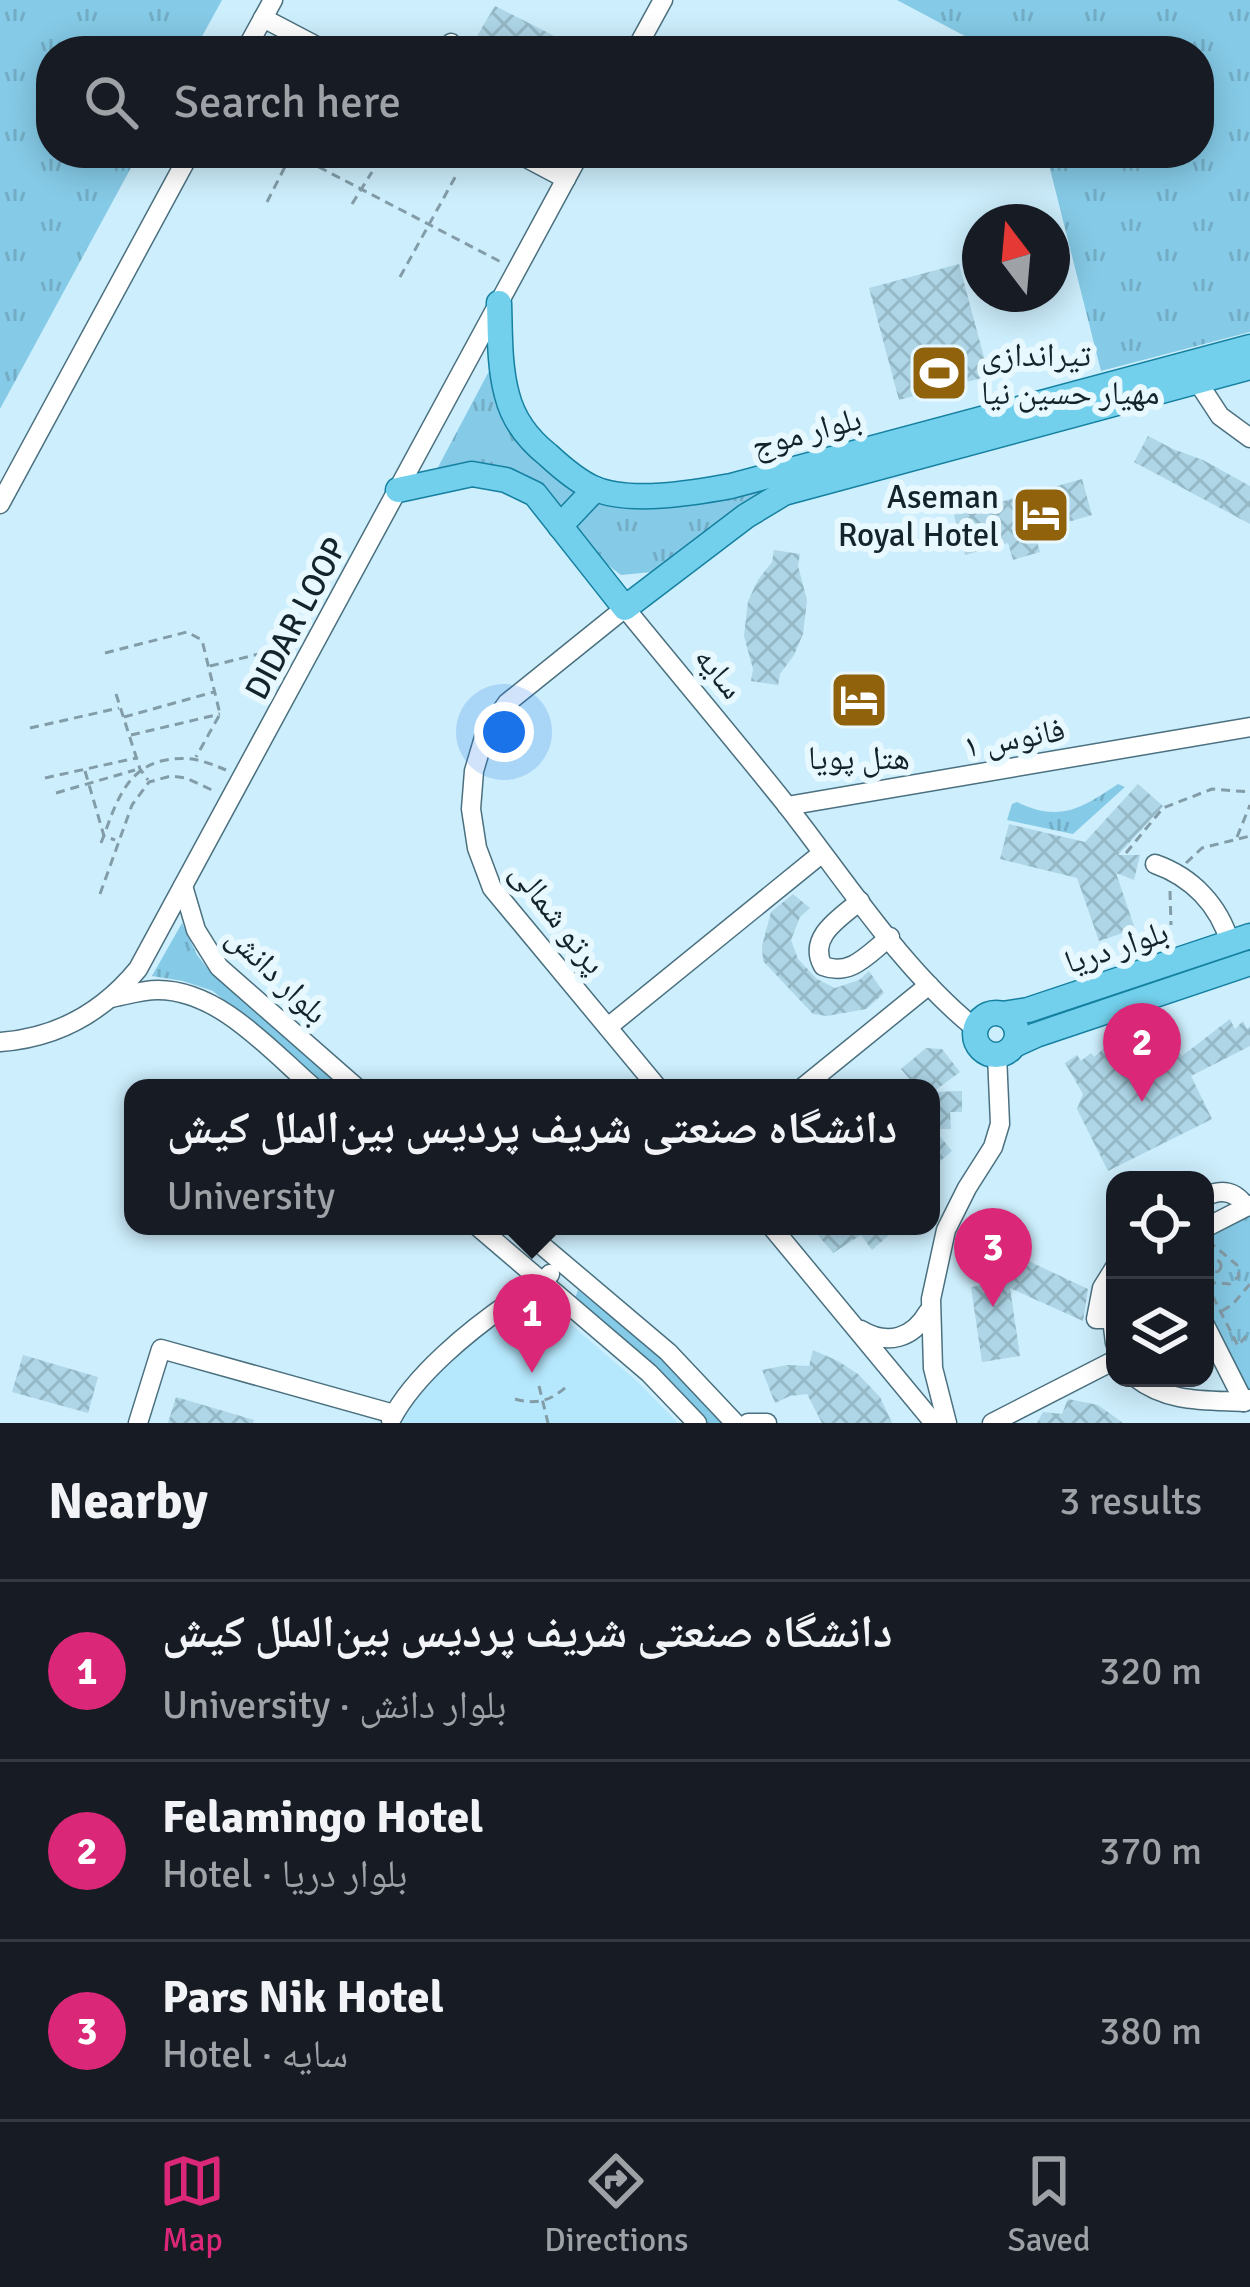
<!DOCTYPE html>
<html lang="en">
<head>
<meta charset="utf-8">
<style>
  :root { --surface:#171b24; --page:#242831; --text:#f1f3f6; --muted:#9ea1a6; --line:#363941; --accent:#db2777 }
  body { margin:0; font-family:Signika,"Noto Naskh Arabic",sans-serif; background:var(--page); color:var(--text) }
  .controls { position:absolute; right:36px; bottom:36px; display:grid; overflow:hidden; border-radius:24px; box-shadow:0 6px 30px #0003 }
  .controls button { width:108px; height:108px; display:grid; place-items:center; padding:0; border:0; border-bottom:3px solid var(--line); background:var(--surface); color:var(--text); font:60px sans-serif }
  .compass { position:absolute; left:962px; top:204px; width:108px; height:108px; border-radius:50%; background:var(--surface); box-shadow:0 6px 30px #0003; rotate:344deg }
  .you { position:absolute; left:504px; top:732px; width:42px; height:42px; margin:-30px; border:9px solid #fff; border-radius:50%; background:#1a73e8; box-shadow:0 0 0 18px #1a73e833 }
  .badge { display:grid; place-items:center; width:78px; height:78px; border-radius:50%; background:var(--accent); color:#fff; font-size:39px; font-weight:700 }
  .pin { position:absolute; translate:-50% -99px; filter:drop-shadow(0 3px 6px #0008) }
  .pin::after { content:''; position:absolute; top:63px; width:42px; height:36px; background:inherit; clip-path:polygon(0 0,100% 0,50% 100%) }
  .popup { position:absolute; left:124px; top:1079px; width:816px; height:156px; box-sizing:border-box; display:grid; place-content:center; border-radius:24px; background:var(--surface); filter:drop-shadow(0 3px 9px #0005); font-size:39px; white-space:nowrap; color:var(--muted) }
  .popup b { font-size:45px; color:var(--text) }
  .popup::after { content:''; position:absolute; left:50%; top:100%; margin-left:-24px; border:24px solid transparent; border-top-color:var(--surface) }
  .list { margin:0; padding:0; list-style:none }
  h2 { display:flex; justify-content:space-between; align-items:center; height:156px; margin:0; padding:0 48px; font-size:51px }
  h2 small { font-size:39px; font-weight:400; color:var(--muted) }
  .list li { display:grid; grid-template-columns:78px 1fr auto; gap:36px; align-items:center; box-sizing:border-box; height:180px; padding:0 48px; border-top:3px solid var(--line) }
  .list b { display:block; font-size:45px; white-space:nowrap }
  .list p { margin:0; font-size:39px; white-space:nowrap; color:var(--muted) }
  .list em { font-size:39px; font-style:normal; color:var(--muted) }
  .icon { flex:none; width:66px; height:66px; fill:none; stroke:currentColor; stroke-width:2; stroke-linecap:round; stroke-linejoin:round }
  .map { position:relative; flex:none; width:1250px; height:1423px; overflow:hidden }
  .search { position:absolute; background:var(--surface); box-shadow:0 6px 30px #0003; left:36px; right:36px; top:36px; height:132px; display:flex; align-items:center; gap:30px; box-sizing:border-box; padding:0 42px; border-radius:48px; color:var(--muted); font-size:45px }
  .sheet { height:696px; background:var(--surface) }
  nav { display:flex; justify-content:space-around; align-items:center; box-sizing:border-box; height:168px; border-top:3px solid var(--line); background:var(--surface); font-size:33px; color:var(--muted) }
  nav a { display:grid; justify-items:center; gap:6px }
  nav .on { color:var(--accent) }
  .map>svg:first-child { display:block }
  .built { fill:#b6e8fd }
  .grass { fill:url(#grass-tufts) }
  .building { fill:url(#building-cross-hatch) }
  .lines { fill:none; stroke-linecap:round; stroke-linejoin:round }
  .minor-casing { stroke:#4b707f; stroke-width:21 }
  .major-casing { stroke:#1580a0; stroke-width:27 }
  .path { stroke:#839da8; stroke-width:3; stroke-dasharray:9 6; stroke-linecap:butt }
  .minor { stroke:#fff; stroke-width:18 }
  .major { stroke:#73d0ec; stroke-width:24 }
  .labels { text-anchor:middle; stroke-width:12; stroke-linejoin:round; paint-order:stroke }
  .poi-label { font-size:33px; fill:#14242a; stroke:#e8f8ff; text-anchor:start }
  .street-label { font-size:33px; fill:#14242a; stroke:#e8f8ff }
</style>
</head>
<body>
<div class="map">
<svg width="1250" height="1423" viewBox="0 0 1250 1423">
  <defs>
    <pattern id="grass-tufts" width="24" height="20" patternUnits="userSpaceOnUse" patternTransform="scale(3)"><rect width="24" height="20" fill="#85cae6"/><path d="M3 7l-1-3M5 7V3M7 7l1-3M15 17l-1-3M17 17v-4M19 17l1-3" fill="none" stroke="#72adc5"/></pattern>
    <pattern id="building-cross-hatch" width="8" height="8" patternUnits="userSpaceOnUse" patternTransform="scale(3)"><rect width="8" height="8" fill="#aed6e7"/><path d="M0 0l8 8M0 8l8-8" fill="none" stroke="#95b8c6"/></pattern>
  </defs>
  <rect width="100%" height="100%" fill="#cdeefc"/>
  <path class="built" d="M562 1320 567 1321 639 1383 678 1423H398L406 1410 445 1363 485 1329Z"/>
  <g class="grass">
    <path d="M0 0H222L194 51H51V153H139L0 409Z"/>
    <path d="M897 0H1250V332L1101 371 1046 153H1199V51H993Z"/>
    <path d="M496 358 499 389 588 489 565 515 540 491 436 471Z"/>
    <path d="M793 472 662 571 621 575C603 562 583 546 577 525L594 500Z"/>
    <path d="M1118 784 1125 787 1073 834 1007 820 1012 804 1017 802C1060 823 1082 808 1118 784Z"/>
    <path d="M182 923 197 955 212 974 345 1088H326L213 991 183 981 152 976Z"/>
    <path d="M1250 1214V1390L1248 1391 1205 1308V1237Z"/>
    <path d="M578 1290 663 1358 724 1423H708L654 1367 575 1298Z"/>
  </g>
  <g class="building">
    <path d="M495 6 584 51H468Z"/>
    <path d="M959 264 989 376 899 400 869 288Z"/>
    <path d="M1148 436 1173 449 1203 460 1250 486V524L1134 462Z"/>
    <path d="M1082 479 1092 515 1034 532 1040 552 1013 560 1008 543 965 555 954 515Z"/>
    <path d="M774 550 800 554 798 566 807 600 803 634 794 655 780 674 778 685 751 681 753 669 744 636 748 601 758 580 772 562Z"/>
    <path d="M1138 784 1163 806 1118 855H1140L1134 880 1116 873 1135 929 1099 941 1077 878 1000 859 1009 824 1085 842Z"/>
    <path d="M793 894 810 908 800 917 791 940 798 959 817 979 835 988 859 980 869 971 884 993 866 1009 827 1016 813 1014 763 961 762 946 771 912Z"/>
    <path d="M1230 1019 1235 1029 1243 1021 1247 1029 1250 1026V1046L1191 1076 1212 1119 1108 1171 1077 1109 1083 1094 1065 1063 1077 1055 1081 1061 1091 1053 1094 1057 1107 1046 1141 1036 1150 1030 1157 1039 1163 1033 1182 1056Z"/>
    <path d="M926 1048 942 1049 960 1072 933 1092 962 1091V1112H950L951 1129H934L952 1151 931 1169V1088H917L901 1069Z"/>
    <path d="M817 1226H843V1229L855 1228 854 1226H899L872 1250 861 1235 833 1253 817 1234Z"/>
    <path d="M1022 1258 1088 1289 1083 1321 1010 1288 1020 1356 982 1362 971 1287 989 1284 1004 1271 1017 1270Z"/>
    <path d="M813 1350 838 1361 858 1374 880 1397 892 1423H822L807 1394 790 1396 775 1403 762 1370 787 1365 809 1366Z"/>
    <path d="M23 1355 98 1377 88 1413 12 1392Z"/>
    <path d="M176 1397 254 1420 253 1423H168Z"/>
    <path d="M1068 1399 1098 1405 1123 1423H1037L1043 1412 1062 1414Z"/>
  </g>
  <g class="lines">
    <g class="minor-casing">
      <g id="minor">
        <path d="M263 18 326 51"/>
        <path d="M245 51 273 0"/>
        <path d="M446 51 451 43"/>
        <path d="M635 51 663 0"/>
        <path d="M517 153 566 179"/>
        <path d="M1197 381 1220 416 1250 438"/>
        <path d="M0 504 190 153"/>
        <path d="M787 806 1250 727"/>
        <path d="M1155 864C1192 877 1219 905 1230 943"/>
        <path d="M183 886 196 930 219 967 357 1088"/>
        <path d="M860 901C840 918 807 937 823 966 851 977 868 954 890 937"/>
        <path d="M111 998C126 995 142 990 158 990 219 990 270 1050 314 1088"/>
        <path d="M608 1027 821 854"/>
        <path d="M0 1042C57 1038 102 1013 138 969L580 153"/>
        <path d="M658 1088 492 888 477 848 471 809 474 771 485 734 507 703 625 608C678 673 732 737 784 802 844 878 901 969 976 1029"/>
        <path d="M802 1088 929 985"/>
        <path d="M1205 1197C1221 1188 1236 1191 1246 1207"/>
        <path d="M477 1226 649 1373 697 1423"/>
        <path d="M519 1226 668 1352 735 1423"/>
        <path d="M771 1226 934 1423"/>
        <path d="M1205 1228 1250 1205"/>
        <path d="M1115 1302 1112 1319 1115 1343"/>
        <path d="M1112 1319H1096L1102 1288 1115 1267"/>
        <path d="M1205 1325 1244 1402"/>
        <path d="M861 1330C888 1346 913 1338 928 1312"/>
        <path d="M1136 1378C1168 1403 1206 1400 1244 1402L1250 1399"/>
        <path d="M391 1420C414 1375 471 1329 512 1301 525 1291 540 1287 550 1274"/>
        <path d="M138 1423 161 1349 394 1414"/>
        <path d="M748 1423H767"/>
        <path d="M947 1423 933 1368 931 1299 946 1230 967 1188 993 1147 1000 1124 997 1055"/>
        <path d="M992 1423 1115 1360"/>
      </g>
    </g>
    <g class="major-casing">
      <g id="major">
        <path d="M499 303C500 332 499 366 507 395 513 419 529 440 548 455 561 467 577 481 593 488 629 504 693 493 731 486L1250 347"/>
        <path d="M398 490 472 474 506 480 535 494 625 608 746 516 784 493 1250 367"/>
        <path d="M560 526 595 489"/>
        <circle cx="996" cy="1034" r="21"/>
        <path d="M1002 1014 1028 1010 1250 936"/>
        <path d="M1014 1045 1036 1035 1250 963"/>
      </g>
    </g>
    <g class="path">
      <path d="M292 153 501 262"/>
      <path d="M267 202 291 155"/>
      <path d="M352 204 372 172"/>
      <path d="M400 277 458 172"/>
      <path d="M105 653 187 632 202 640 220 714 196 757"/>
      <path d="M210 666 259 654"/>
      <path d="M116 694 140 769 148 780"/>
      <path d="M124 717 214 692"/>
      <path d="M30 728 119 708"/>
      <path d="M131 735 220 714"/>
      <path d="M85 771 104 836 115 840"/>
      <path d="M45 778 136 758"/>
      <path d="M56 793 135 770"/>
      <path d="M1237 837 1250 805"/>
      <path d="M101 843C114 810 123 771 161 761 187 755 202 760 226 770"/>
      <path d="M1126 853 1163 808 1212 789 1250 792"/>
      <path d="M1186 863 1202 848 1250 836"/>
      <path d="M1170 891 1171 925"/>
      <path d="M100 894 132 805 149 782 171 776 186 778 214 791"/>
      <circle cx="1215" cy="1266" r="6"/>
      <path d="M1210 1270 1205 1282 1230 1284 1239 1276 1237 1265 1212 1244"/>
      <path d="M1206 1283 1238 1346 1250 1331"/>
      <path d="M1222 1311 1233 1304 1250 1284"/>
      <path d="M539 1386 548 1423"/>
      <path d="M515 1399C536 1405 551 1401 567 1386"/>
    </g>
    <use href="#minor" class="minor"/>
    <use href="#major" class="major"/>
  </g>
  <defs>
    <g id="stadium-square" transform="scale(3)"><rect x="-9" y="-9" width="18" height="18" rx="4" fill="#90620c" stroke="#e8f8ff"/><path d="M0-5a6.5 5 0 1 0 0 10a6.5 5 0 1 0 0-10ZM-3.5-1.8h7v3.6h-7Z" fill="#fff"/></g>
    <g id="hotel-square" transform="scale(3)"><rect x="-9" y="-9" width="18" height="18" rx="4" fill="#90620c" stroke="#e8f8ff"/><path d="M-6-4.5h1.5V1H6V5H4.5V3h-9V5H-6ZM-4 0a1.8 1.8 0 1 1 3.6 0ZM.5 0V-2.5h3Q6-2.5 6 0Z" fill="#fff"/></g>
  </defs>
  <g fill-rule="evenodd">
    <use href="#stadium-square" x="939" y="373"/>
    <use href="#hotel-square" x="1041" y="515"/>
    <use href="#hotel-square" x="859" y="700"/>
  </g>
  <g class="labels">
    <g class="poi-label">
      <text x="981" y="366">تیراندازی<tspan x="981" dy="38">مهیار حسین نیا</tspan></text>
      <text x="999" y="508" text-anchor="end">Aseman<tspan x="999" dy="38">Royal Hotel</tspan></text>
      <text x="859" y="769" text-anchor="middle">هتل پویا</text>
    </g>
    <g class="street-label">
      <text transform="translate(806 431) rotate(-15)" y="12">بلوار موج</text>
      <text transform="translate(295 618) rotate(-62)" y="12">DIDAR LOOP</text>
      <text transform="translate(720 672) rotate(51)" y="12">سایه</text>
      <text transform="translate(1014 737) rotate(-10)" y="12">فانوس ۱</text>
      <text transform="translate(559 917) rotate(52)" y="12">پرتو شمالی</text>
      <text transform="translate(1116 946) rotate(-18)" y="12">بلوار دریا</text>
      <text transform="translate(278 974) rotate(44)" y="12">بلوار دانش</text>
    </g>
  </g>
</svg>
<div class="controls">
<button><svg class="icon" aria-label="locate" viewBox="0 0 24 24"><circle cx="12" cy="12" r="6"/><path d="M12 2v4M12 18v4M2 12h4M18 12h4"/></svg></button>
<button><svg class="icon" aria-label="layers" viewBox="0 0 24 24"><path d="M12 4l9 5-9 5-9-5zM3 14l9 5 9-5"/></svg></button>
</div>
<svg class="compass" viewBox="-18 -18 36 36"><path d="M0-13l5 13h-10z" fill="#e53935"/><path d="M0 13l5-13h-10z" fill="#9ea1a6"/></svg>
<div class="you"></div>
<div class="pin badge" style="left:532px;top:1373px">1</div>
<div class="popup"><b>دانشگاه صنعتی شریف پردیس بین‌الملل کیش</b>University</div>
<div class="pin badge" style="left:1142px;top:1102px">2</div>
<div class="pin badge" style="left:993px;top:1307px">3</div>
<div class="search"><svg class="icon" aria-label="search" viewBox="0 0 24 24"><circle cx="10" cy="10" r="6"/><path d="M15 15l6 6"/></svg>Search here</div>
</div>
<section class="sheet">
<h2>Nearby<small>3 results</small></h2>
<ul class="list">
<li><span class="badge">1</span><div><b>دانشگاه صنعتی شریف پردیس بین‌الملل کیش</b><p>University · بلوار دانش</p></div><em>320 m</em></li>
<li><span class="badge">2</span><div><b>Felamingo Hotel</b><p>Hotel · بلوار دریا</p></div><em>370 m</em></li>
<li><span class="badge">3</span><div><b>Pars Nik Hotel</b><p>Hotel · سایه</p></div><em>380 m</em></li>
</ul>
</section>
<nav>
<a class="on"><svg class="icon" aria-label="map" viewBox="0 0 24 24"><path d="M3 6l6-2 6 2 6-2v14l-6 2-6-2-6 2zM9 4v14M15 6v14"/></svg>Map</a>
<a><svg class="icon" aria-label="directions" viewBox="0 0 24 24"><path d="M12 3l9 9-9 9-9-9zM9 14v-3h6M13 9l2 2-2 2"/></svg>Directions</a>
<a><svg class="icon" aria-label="saved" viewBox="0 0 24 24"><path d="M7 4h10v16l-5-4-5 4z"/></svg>Saved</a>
</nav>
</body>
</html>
